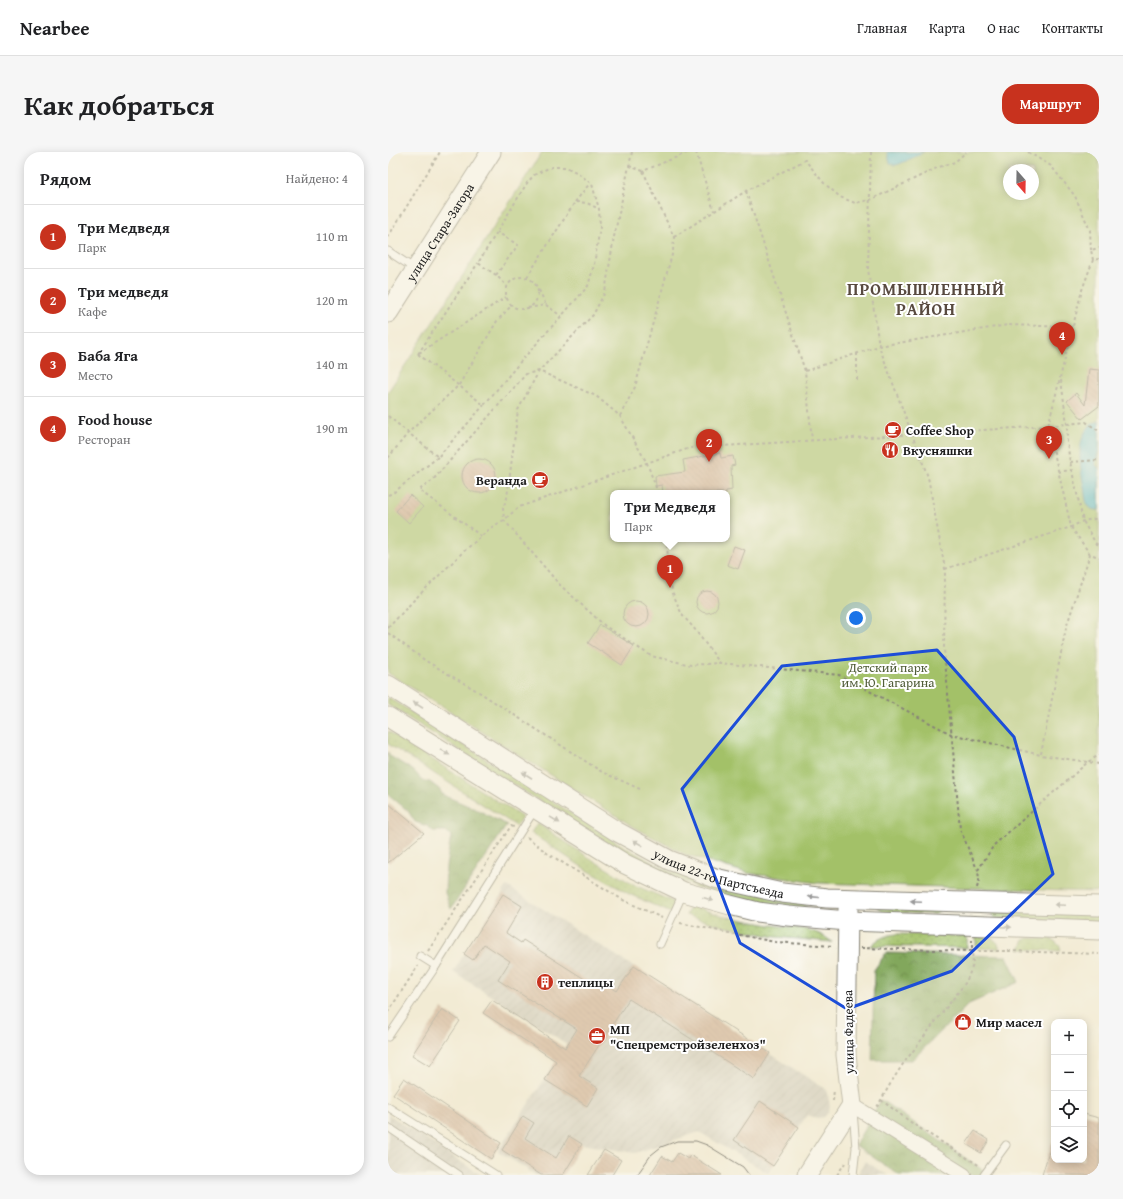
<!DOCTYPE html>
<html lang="ru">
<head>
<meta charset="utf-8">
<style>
  :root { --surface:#fff; --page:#f6f6f6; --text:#202124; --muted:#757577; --line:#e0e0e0; --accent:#c8321e }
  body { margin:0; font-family:"Gentium Book Plus",serif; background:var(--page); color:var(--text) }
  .controls { position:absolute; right:12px; bottom:12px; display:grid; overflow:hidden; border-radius:8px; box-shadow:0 2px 10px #0003 }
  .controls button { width:36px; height:36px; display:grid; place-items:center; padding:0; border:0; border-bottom:1px solid var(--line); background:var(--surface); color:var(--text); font:20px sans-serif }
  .compass { position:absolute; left:615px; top:12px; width:36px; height:36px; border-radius:50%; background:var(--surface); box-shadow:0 2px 10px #0003; rotate:160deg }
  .you { position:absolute; left:468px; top:466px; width:14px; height:14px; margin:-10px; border:3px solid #fff; border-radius:50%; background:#1a73e8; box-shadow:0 0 0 6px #1a73e833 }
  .badge { display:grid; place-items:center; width:26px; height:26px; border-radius:50%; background:var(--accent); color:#fff; font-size:13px; font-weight:700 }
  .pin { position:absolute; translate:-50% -33px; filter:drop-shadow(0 1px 2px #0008) }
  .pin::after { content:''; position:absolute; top:21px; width:14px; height:12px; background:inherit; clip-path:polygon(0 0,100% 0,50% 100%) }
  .popup { position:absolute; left:222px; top:338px; width:120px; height:52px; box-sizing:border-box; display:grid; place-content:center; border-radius:8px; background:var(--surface); filter:drop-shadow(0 1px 3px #0005); font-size:13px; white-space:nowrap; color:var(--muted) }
  .popup b { font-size:15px; color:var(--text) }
  .popup::after { content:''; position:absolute; left:50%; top:100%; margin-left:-8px; border:8px solid transparent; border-top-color:var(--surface) }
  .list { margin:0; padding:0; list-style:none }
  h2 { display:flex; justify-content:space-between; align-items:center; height:52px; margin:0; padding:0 16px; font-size:17px }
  h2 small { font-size:13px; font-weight:400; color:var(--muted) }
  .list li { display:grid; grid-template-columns:26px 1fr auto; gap:12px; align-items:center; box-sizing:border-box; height:64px; padding:0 16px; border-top:1px solid var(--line) }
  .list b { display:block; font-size:15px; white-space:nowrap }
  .list p { margin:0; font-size:13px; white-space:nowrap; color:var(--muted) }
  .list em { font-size:13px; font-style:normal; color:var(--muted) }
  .icon { flex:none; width:22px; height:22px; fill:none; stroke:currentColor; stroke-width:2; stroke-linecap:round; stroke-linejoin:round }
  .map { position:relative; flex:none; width:711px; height:1023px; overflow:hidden; border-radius:16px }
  header { display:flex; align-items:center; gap:24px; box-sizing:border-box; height:56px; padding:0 20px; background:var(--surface); border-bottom:1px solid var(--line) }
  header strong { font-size:19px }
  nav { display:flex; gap:22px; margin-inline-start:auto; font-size:14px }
  .intro { display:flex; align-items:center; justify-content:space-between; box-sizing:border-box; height:96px; padding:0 24px }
  h1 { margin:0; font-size:28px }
  .button { padding:10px 18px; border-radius:16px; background:var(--accent); color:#fff; font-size:14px; font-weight:700 }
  main { display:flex; gap:24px; padding:0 24px }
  aside { flex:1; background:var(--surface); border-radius:16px; box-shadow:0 2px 10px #0003 }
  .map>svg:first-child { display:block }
  .industrial { fill:url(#industrial-furrows) }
  .grass { fill:url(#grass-dots); stroke:#606e42 }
  .forest { fill:url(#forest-crowns); stroke:#4f623c }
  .green { fill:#a3c168; stroke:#606e42; fill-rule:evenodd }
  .water { fill:#4ab4c8; stroke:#336872 }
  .building { fill:url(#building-back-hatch) }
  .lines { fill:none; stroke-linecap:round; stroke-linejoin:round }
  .lane-casing { stroke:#878478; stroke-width:9 }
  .street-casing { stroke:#878478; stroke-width:16 }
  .secondary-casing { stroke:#878478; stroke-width:21 }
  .path { stroke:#878478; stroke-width:2; stroke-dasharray:3 3; stroke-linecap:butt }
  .lane { stroke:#fff; stroke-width:7 }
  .street { stroke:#fff; stroke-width:14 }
  .secondary { stroke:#fff; stroke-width:19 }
  .tram { stroke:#1c1c1c; stroke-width:1 }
  .oneway { fill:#999 }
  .marked { fill:none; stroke:#1d4ed8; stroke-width:3; stroke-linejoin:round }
  .labels { text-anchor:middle; stroke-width:4; stroke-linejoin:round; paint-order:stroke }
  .street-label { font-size:13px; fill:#1c1c1c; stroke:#fff }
  .poi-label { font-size:13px; font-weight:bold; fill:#1c1c1c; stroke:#fff; text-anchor:start }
  .park-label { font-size:13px; fill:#525e3a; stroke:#fff }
  .district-label { font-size:17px; font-weight:bold; letter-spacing:1px; fill:#584a40; stroke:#fff }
</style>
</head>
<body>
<header>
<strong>Nearbee</strong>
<nav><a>Главная</a><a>Карта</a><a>О нас</a><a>Контакты</a></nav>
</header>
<div class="intro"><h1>Как добраться</h1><a class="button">Маршрут</a></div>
<main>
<aside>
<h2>Рядом<small>Найдено: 4</small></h2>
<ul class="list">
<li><span class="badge">1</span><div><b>Три Медведя</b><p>Парк</p></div><em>110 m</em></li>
<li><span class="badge">2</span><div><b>Три медведя</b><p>Кафе</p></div><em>120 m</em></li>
<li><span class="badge">3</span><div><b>Баба Яга</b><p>Место</p></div><em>140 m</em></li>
<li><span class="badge">4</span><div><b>Food house</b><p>Ресторан</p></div><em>190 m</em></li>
</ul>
</aside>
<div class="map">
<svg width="711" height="1023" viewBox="0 0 711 1023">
  <defs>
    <pattern id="industrial-furrows" width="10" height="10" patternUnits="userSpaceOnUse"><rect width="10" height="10" fill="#c8c4b8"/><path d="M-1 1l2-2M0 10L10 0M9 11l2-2" fill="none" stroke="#aba89e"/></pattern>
    <pattern id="grass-dots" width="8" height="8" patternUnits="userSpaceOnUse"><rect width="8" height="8" fill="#a3c168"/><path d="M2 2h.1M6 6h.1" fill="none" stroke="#8ca55a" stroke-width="1.8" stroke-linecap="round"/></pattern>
    <pattern id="forest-crowns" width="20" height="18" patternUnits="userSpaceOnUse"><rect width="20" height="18" fill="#82a75c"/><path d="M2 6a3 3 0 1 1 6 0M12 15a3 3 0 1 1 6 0" fill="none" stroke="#6a874b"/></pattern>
    <pattern id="building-back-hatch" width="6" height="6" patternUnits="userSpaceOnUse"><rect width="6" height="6" fill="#c8a084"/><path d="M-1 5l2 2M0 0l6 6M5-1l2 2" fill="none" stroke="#a2826b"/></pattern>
  </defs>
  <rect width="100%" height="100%" fill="#fff"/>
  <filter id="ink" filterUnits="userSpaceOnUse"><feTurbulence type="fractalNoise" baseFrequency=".025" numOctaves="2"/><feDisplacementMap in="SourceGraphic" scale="8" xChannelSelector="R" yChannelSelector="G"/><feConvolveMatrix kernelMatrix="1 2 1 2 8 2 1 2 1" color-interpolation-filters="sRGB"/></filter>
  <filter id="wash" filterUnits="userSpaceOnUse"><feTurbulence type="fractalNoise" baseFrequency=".012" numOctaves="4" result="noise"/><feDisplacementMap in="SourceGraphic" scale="16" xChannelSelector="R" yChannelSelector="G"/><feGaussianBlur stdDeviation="0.9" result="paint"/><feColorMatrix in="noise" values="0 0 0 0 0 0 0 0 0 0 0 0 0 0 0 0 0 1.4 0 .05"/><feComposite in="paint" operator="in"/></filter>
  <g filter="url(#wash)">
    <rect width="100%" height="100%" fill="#f2ebd4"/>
    <g class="industrial">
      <path d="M119 734 439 938 442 955 440 960 436 965 429 966 419 963 380 1021 311 980 247 1001 194 992 181 984 157 1023H148L110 999 179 892 65 820Z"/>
      <path d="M0 962 93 1023H0Z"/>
      <path d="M477 1009 499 1023H469Z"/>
    </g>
    <g class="grass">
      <path d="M0 545 235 694 262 709 282 719 416 751 418 755 415 757 372 751 310 736 232 700 0 553Z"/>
      <path d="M0 579 134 665 128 674 0 592Z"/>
      <path d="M149 671 200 705 244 732 288 751 283 761 241 742 194 715 143 681Z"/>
      <path d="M303 753C314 757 325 761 336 764 349 767 362 769 376 772 400 776 423 773 444 790L388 785 333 774 298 763Z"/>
      <path d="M490 756H549L551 759 548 762 494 760Z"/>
      <path d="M606 758 711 762V770L607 766 604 762Z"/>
      <path d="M509 782 579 784V796L483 794C490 786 499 783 509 782Z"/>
      <path d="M588 784C599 785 609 784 612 797L588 796Z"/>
      <path d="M641 786 664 787 672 794 673 799 632 797 636 788Z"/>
    </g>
    <g class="forest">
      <path d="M0 600 2 604 26 619 35 629 42 630 51 637 55 643 90 658 119 673 63 757 57 741 58 714 63 684 58 679H45L39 674 27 670 20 659 0 642Z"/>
      <path d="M498 801 619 804 631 830 581 852 524 908H484L486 818Z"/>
      <path d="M493 948 602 1023H511L467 993Z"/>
    </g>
    <path class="green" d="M154 0H711V740L430 731 359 721 296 702 246 675 0 521V240ZM621 18H645V42H621ZM225 341H339V387H225Z"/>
    <g class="water">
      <path d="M499 0H536C532 2 511 13 508 13 505 13 504 12 502 11Z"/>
      <path d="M711 269V297L707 312 711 317V358C706 358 703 358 700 353 697 349 697 341 696 335 692 315 685 277 711 269Z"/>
    </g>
    <g id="blocks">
      <g class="building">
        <path d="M701 217 711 218V254L694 267 679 249 688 241 697 253Z"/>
        <path d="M332 301 333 306 345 304 347 313 343 314 344 338 338 339V341H275L274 333 268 334 267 324 297 320 295 308Z"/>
        <circle cx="91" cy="324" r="17"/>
        <path d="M22 343 35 355 21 371 8 359Z"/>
        <path d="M346 394 357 398 350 417 339 413Z"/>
        <circle cx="319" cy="450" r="11"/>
        <circle cx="248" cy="462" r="13"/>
        <path d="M212 473 246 494 234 513 200 491Z"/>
        <path d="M0 651 36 681 0 711Z"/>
        <path d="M115 742 134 754 118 781 133 791 135 788 214 838 218 832 229 839 246 814 382 901 366 927 241 847 191 924 210 936 199 954 157 928 168 909 95 861 104 848 177 896 189 877 110 828 122 809 96 792 85 808 76 802Z"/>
        <path d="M54 857 72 869 42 914 24 903Z"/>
        <path d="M16 926 113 991 103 1007 5 942Z"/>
        <path d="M372 949 411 975 385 1014 346 988Z"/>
        <path d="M696 962 711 966V1023H654L664 990H666V1008H696Z"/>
        <path d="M135 964 146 971 137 986 168 1006 181 984 194 992 175 1023H153L114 998Z"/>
        <path d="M587 979 601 988 593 1001 578 992Z"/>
        <path d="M216 998 233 1008 224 1023H200Z"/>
        <path d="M290 1001 300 1007 302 1003 334 1023H262L274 1004 284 1010Z"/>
      </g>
    </g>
  </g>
  <g filter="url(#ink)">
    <use href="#blocks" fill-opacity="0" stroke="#878478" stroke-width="1"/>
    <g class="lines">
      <g class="lane-casing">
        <g id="lane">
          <path d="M0 99 27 117"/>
          <path d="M272 792 295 741"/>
          <path d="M32 804 48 814"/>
          <path d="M0 885 48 814 147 657"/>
          <path d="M0 955 108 1023"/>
          <path d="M465 959 468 996 465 1023"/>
          <path d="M0 975 71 1023"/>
          <path d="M596 1023 618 993"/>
        </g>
      </g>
      <g class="street-casing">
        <path id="street" d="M464 953 576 1023"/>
      </g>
      <g class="secondary-casing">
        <g id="secondary">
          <path id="s1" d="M0 161 103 0"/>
          <path id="s2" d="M0 533 228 679 281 708 327 726 349 731 394 741 439 746 711 754"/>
          <path d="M0 565 237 712 296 740 342 753 370 760 400 764 460 769 711 778"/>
          <path d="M419 1023 464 953 458 903 460 757"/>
        </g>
      </g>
      <g class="path">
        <path d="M244 0 226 85 217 140 205 163 151 219 130 258 119 346 115 356 116 368 171 432 217 474 263 504 303 513 332 511 451 523 563 582 653 603 700 610 711 612"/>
        <path d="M308 0 326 59"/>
        <path d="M483 0 480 117 491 194 540 325 557 417 556 497 572 677 589 717"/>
        <path d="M640 0 663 14 687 44 702 78 703 98"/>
        <path d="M241 14 255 19 301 0"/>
        <path d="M358 39 417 219 424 288"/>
        <path d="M187 50 202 31"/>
        <path d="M0 85 52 0"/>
        <path d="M286 85 358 39 417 8 436 31 452 45 467 51 482 48 551 15 567 10 578 0"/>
        <path d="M711 107 705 108 694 138 660 274 683 375 702 402 711 405"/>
        <path d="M705 108 703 98 711 96"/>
        <path d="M108 123 130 93 109 80"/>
        <path d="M139 125 187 50 199 51 211 57"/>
        <circle cx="134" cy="141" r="16"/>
        <path d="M151 138 158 153"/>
        <path d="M140 156 158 153 173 164"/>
        <path d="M31 201 118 145"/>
        <path d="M469 201V230"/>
        <path d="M30 202 96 253 133 209 186 150 200 134 206 113 212 75 211 57 204 32 190 21 178 15H164L156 18 146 23 139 31 90 111 108 123 119 134"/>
        <path d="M30 202 90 111"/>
        <path d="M417 219 491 194 620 173 685 175"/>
        <path d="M673 228 679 272V290L682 310 695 369 708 392 711 393"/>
        <path d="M0 264 50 305 96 253"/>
        <path d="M232 264 247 235 285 99 286 85 255 19"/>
        <path d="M0 306 20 281 71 233 109 169 124 153"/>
        <path d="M682 310 711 308"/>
        <path d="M670 320 683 318"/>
        <path d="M0 343 5 341 50 305"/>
        <path d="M93 384 31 338 44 329 138 222 151 219 208 244 232 264 259 311 270 341"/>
        <path d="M278 387 284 439 294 463 305 475 332 511"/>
        <path d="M557 417 683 375 695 369 711 366"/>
        <path d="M0 476 26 448 75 400 104 375 116 368 131 355 302 296 660 274 698 270 711 279"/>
        <path d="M0 481 38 509 91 540 214 620 252 637"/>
        <path d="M653 602 678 476 702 402"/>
        <path d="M139 685 159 701 235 748 274 766"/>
        <path d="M589 736 591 728 590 718 606 693 700 610 711 603"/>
        <path d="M292 771 387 790 445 794"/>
        <path d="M473 796 584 799V788"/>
        <path d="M40 799 123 674 126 675"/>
        <path d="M0 860 30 814"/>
        <path d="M493 948 528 974 592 1014"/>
        <path d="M445 949 446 937"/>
        <path d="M489 955 504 929 515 912 578 830 585 813 584 799H622L711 802"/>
        <path d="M449 1023 457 1011"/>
      </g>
      <use href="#lane" class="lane"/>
      <use href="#street" class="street"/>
      <use href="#secondary" class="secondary"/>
      <path class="tram" d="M249 1023 263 1003 273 995 289 989H308L319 993 355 1015 361 1023"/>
    </g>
    <defs><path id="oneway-solid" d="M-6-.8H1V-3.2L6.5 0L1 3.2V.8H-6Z"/></defs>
    <g class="oneway">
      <use href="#oneway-solid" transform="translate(30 553) rotate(-147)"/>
      <use href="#oneway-solid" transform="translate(57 600) rotate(32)"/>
      <use href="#oneway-solid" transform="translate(139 623) rotate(-147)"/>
      <use href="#oneway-solid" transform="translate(167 668) rotate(32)"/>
      <use href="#oneway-solid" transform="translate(250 691) rotate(-151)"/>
      <use href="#oneway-solid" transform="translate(426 745) rotate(-175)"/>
      <use href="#oneway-solid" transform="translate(320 747) rotate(17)"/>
      <use href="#oneway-solid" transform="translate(528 749) rotate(-178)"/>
      <use href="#oneway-solid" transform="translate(672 753) rotate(-178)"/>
      <use href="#oneway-solid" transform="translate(618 775) rotate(2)"/>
    </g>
  </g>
  <path d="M0 0H711V1023H0ZM549 498 626 585 665 722 564 819 459 857 352 791 294 637 394 514Z" fill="#f2ebd4" fill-opacity=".55" fill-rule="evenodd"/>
  <path class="marked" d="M549 498 626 585 665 722 564 819 459 857 352 791 294 637 394 514Z"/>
  <defs>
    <g id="cafe-disc" transform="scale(0.9)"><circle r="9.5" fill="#c8321e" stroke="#fff"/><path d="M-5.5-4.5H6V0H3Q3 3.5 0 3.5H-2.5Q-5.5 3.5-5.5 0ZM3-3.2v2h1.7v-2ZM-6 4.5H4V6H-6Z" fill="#fff"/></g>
    <g id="restaurant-disc" transform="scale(0.9)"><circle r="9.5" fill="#c8321e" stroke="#fff"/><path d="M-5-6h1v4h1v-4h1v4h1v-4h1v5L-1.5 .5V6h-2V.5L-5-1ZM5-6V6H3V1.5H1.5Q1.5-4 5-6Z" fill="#fff"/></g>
    <g id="building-disc" transform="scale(0.9)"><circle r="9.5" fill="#c8321e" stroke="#fff"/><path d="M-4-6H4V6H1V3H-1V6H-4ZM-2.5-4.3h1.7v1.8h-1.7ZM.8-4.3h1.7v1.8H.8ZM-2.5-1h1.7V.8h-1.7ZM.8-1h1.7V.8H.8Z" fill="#fff"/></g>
    <g id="shop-disc" transform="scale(0.9)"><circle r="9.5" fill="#c8321e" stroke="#fff"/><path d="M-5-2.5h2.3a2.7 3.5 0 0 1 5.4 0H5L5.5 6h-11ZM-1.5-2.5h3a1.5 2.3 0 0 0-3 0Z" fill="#fff"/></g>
    <g id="office-disc" transform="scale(0.9)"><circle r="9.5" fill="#c8321e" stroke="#fff"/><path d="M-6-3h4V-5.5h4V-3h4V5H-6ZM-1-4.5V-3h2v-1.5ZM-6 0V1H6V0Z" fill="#fff"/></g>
  </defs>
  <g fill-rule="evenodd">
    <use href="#cafe-disc" x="505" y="278"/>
    <use href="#restaurant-disc" x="502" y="298"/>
    <use href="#cafe-disc" x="152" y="328"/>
    <use href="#building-disc" x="157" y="830"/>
    <use href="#shop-disc" x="575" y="870"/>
    <use href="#office-disc" x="209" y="884"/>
  </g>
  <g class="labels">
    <g class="street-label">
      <text dy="5" stroke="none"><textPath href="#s1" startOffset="96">улица Стара-Загора</textPath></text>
      <text dy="5" stroke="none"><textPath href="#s2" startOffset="383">улица 22-го Партсъезда</textPath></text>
      <text transform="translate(460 880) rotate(-91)" y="5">улица Фадеева</text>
    </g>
    <g class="poi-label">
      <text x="518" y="283">Coffee Shop</text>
      <text x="515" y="303">Вкусняшки</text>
      <text x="139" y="333" text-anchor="end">Веранда</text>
      <text x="170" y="835">теплицы</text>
      <text x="588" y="875">Мир масел</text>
      <text x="222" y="882">МП<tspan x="222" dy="15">"Спецремстройзеленхоз"</tspan></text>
    </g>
    <g class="park-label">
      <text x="500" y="520">Детский парк<tspan x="500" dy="15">им. Ю. Гагарина</tspan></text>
    </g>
    <g class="district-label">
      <text x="538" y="143">ПРОМЫШЛЕННЫЙ<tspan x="538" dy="20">РАЙОН</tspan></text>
    </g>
  </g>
</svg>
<div class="controls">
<button>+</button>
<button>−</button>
<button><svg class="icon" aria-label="locate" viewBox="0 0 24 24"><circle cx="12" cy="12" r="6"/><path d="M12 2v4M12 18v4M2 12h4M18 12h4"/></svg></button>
<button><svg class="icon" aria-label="layers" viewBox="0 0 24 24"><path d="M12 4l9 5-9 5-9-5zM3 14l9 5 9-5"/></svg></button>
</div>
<svg class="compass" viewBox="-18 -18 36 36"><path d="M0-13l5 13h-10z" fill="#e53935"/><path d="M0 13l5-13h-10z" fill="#757577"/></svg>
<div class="you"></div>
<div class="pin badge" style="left:282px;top:436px">1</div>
<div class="popup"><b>Три Медведя</b>Парк</div>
<div class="pin badge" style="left:321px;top:310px">2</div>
<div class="pin badge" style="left:661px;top:307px">3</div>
<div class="pin badge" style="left:674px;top:203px">4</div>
</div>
</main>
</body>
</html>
